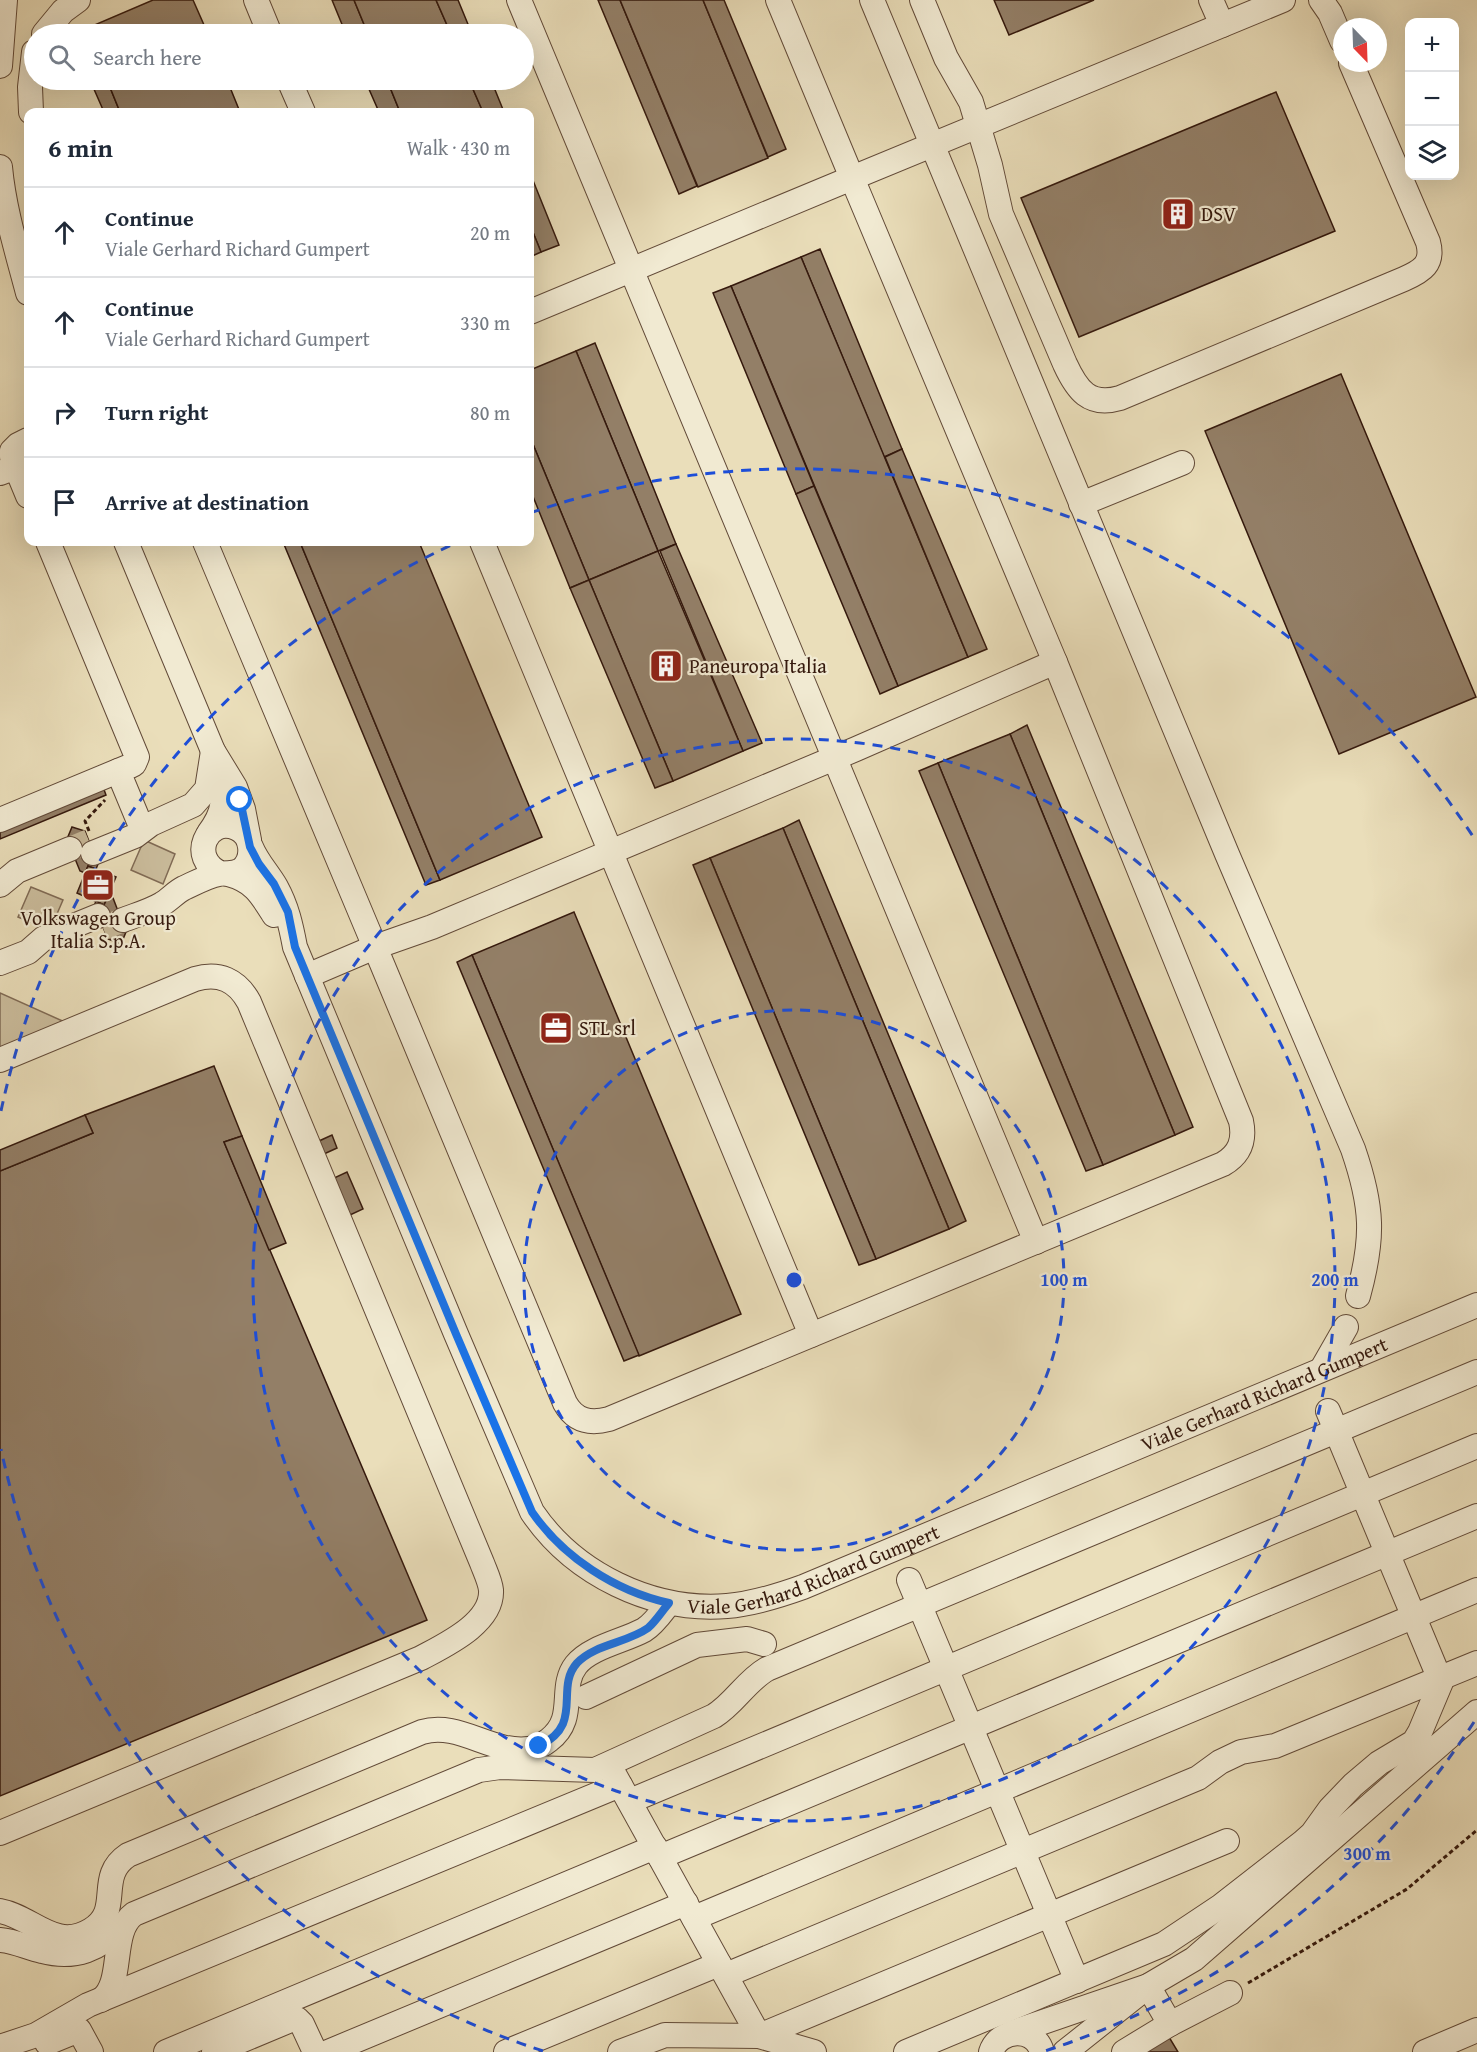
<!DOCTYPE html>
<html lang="en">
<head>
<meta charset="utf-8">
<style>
  :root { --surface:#fff; --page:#f2f2f3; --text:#1f2937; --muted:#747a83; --line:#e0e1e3 }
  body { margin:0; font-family:"Gentium Book Plus",serif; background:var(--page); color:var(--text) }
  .controls { position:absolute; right:18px; top:18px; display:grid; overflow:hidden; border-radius:12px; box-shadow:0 6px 24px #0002 }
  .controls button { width:54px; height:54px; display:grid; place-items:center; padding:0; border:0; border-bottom:2px solid var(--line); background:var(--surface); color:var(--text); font:30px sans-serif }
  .compass { position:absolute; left:1333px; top:18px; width:54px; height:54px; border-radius:50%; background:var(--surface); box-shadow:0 6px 24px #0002; rotate:157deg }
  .stop { position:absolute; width:18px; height:18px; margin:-14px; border:4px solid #1a73e8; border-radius:50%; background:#fff }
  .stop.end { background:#1a73e8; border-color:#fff; box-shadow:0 2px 6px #0008 }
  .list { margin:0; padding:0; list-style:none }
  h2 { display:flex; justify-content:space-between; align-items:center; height:78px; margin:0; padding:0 24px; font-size:26px }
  h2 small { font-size:20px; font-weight:400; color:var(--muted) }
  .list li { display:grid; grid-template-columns:39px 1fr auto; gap:18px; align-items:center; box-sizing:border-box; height:90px; padding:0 24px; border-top:2px solid var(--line) }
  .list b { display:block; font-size:22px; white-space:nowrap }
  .list p { margin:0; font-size:20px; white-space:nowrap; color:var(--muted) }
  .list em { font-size:20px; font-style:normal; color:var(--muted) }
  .icon { flex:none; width:33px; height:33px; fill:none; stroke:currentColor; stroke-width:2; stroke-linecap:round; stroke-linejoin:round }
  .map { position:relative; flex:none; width:1477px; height:2052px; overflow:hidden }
  .search { position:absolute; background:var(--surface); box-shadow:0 6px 24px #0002; left:24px; top:24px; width:510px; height:66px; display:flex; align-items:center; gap:15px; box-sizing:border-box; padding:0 21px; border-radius:33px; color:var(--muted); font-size:22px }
  .panel { position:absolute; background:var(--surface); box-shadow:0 6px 24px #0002; left:24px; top:108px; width:510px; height:438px; border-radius:12px }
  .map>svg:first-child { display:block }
  .green { fill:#cbbd9d; stroke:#806b55; stroke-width:1.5 }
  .building { fill:#937f67; stroke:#35190d; stroke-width:1.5 }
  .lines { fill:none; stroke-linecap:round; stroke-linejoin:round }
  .minor-tunnel { stroke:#c6b797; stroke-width:24; stroke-dasharray:24 12; stroke-linecap:butt }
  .minor-casing { stroke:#624a38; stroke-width:26 }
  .path { stroke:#35190d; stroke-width:3; stroke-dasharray:4.5 3; stroke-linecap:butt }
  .minor { stroke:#f1ead2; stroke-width:24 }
  .route { stroke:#1a73e8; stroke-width:8 }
  .ring { fill:none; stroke:#1d4ed8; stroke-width:3; stroke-dasharray:10 8 }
  .labels { text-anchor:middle; stroke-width:4.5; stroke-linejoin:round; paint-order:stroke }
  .poi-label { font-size:20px; fill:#35190d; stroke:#f1ead2; text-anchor:start }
  .street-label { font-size:20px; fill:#35190d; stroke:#f1ead2 }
  .centre { fill:#1d4ed8; stroke:#f1ead2; stroke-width:3 }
  .ring-label { font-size:18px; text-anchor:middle; font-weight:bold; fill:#1d4ed8; stroke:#f1ead2; stroke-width:4.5; stroke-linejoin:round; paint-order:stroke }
</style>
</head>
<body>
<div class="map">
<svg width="1477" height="2052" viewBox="0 0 1477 2052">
  <rect width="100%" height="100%" fill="#eadeba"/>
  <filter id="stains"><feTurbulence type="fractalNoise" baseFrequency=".00333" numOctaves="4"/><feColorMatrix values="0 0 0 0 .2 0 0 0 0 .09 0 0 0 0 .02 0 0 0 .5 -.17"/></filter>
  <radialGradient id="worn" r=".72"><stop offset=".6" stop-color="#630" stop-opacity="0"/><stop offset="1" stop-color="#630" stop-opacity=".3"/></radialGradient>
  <g class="green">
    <path d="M144 840 175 854 163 884 131 870Z"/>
    <path d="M31 887 63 900 50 930 18 917Z"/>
    <path d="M0 993 67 1023 0 1051Z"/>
  </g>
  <g class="building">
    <path d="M153 0H193L208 34H88L85 29Z"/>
    <path d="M332 0H354L368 34H346Z"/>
    <path d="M354 0H436L451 34H368Z"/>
    <path d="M436 0H458L472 34H451Z"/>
    <path d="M598 0H620L697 186 679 194Z"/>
    <path d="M620 0H703L768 158 698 187Z"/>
    <path d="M703 0H724L786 149 768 157Z"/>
    <path d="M994 0H1094L1009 35Z"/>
    <path d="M85 29 88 34H73L77 33Z"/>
    <path d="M90 80H107L120 112H104Z"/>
    <path d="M107 80H227L240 112H120Z"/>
    <path d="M365 80H387L400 112H379Z"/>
    <path d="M387 80H469L483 112H400Z"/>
    <path d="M469 80H491L504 112H483Z"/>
    <path d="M1276 92 1335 231 1079 337 1021 198Z"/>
    <path d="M530 173 559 245 541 252 530 225Z"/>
    <path d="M530 225 541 252 530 257Z"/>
    <path d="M820 249 902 449 884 457 801 257Z"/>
    <path d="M801 257 968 657 898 686 731 286Z"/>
    <path d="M731 286 814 486 796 494 713 293Z"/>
    <path d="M595 343 676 544 658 551 576 351Z"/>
    <path d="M576 351 658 551 589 580 530 437V370Z"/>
    <path d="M1341 374 1476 697 1339 754 1205 431Z"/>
    <path d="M530 437 589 580 570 588 530 489Z"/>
    <path d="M902 449 987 649 968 657 885 457Z"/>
    <path d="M814 486 898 686 880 694 796 494Z"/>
    <path d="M283 542H300L440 880 426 885Z"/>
    <path d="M300 542H419L542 837 440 880Z"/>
    <path d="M676 544 762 743 743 751 660 551Z"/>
    <path d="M658 551 743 751 673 781 589 580Z"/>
    <path d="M589 580 673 781 655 788 570 588Z"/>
    <path d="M1027 725 1193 1127 1175 1135 1010 734Z"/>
    <path d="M1010 734 1175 1135 1103 1165 938 763Z"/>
    <path d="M938 763 1103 1165 1086 1171 919 771Z"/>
    <path d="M103 787 106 795 0 839V830Z"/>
    <path d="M799 820 966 1221 949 1229 783 828Z"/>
    <path d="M72 827 85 831 98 864 96 869 88 866 85 873 80 871 67 839Z"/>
    <path d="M783 828 949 1229 876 1259 710 858Z"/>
    <path d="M710 858 876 1259 859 1265 693 865Z"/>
    <path d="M88 866 116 877 104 905 77 893Z"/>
    <path d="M108 897 113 898 126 932 121 944 108 939 94 906 96 901 104 905Z"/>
    <path d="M574 912 741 1314 639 1356 472 955Z"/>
    <path d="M472 955 639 1355 624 1361 457 962Z"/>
    <path d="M214 1066 242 1136 224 1142 427 1620 0 1796V1171L93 1133 85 1115Z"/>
    <path d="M85 1115 93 1133 0 1171V1150Z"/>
    <path d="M332 1135 337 1148 324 1154 319 1141Z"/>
    <path d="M242 1136 286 1243 269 1250 224 1142Z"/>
    <path d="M347 1172 363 1209 350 1215 334 1178Z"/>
    <path d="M1166 2032 1178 2052H1133Z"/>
  </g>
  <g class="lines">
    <g class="minor-tunnel">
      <path d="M70 849 89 841"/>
      <path d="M103 928 123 920"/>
    </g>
    <g class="minor-casing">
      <g id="minor">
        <path d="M256 0 270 34"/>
        <path d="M519 0 1036 1242"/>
        <path d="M778 0 852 178 1283 0"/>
        <path d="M872 0 1227 854 1353 1149C1373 1207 1374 1238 1358 1296"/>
        <path d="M922 0 946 58 971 102 990 165 1001 214 1065 364C1077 390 1089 407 1120 398L1404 279C1422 271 1434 264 1428 242L1351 63"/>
        <path d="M1211 0 1222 25"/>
        <path d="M1321 0 1330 13 1342 41"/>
        <path d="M44 34 63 11 78 0"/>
        <path d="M0 66 5 0"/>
        <path d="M289 80 303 112"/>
        <path d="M31 112 30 87 34 52"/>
        <path d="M0 167C4 210 17 251 28 293"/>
        <path d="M530 312 852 178 1055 662"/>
        <path d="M16 467 12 457V451L18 445 28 440"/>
        <path d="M0 473 16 467 28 496"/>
        <path d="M1081 504 1182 463"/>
        <path d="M126 542 213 751 235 787 243 809 249 840"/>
        <path d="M205 542 375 947 307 976"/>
        <path d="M482 542 811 1335"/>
        <path d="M1055 662 1241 1121C1245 1140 1240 1154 1223 1164L609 1419C590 1424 575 1421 565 1403L375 947 432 927 856 749Z"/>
        <path d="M118 771 140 824"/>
        <path d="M0 820 130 766 134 764 137 757 48 542"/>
        <path d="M209 833C228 807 223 798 217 768"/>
        <path id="s1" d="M251 847C257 862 268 873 276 887 287 907 291 926 295 947L456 1334 532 1512C574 1574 652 1612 727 1606 753 1604 778 1596 803 1587L1477 1305"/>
        <path d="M93 853 135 836 151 824 193 805 207 789 213 751"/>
        <path d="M228 874C254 881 261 894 274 915"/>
        <path d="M0 885 17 871 70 849"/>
        <path d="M123 920C136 915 150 911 162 904 170 899 176 892 184 888 195 883 208 876 219 874 227 872 233 875 241 870 255 859 253 835 236 828 207 816 188 858 220 873"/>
        <path d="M0 963 28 952 44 938 98 916"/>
        <path d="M0 1060 195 979C219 972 237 980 249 1002L482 1563C485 1571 490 1581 491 1590 493 1623 445 1645 421 1658L0 1833"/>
        <path d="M1322 1369 1346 1327"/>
        <path d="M909 1580 1077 1981"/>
        <path d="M586 1697 697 1645 747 1639 764 1644"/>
        <path d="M609 1765 759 2036 1227 1841"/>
        <path d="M630 1801 1477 1446"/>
        <path d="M660 1857 1477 1516"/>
        <path d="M0 1911C33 1917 55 1952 91 1930 124 1910 95 1877 128 1855L422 1732C459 1721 491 1754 529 1749 536 1748 543 1745 549 1740 578 1718 558 1688 576 1665 590 1647 624 1641 644 1630 654 1624 662 1612 669 1603"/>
        <path d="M694 1918 1477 1590"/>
        <path d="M0 1940C15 1941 28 1948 42 1951 76 1960 99 1949 124 1925"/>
        <path d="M726 1975 1198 1778 1220 1762 1241 1752 1275 1746 1477 1663"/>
        <path d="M101 2000C125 1983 109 1932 134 1914L479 1770 500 1767 595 1770 714 1716C734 1704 746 1681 767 1669L1477 1372"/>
        <path d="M1011 2033 1148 1986 1194 1959 1477 1712"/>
        <path d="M47 2043 79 2030 91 2052"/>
        <path d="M0 2047 36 2035 88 2005 620 1785"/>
        <path d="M166 2052 655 1847"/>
        <path d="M214 2052 293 2019H297L302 2024 315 2052"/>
        <path d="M328 2052 686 1903"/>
        <path d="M506 2052 719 1964"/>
        <path d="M620 2052 665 2035 759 2036 814 2052"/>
        <path d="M906 2052 1164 1944 1221 1906 1303 1842 1312 1834 1330 1809 1353 1785 1379 1763 1414 1742 1420 1732 1441 1682 1328 1411"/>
        <path d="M991 2052C999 2028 1035 2026 1042 2052"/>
        <path d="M1065 2052 1148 1986 1170 2024"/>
        <path d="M1124 2052 1170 2024 1230 1993"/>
        <path d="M1425 2052 1477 2030"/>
      </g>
    </g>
    <g class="path">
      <path d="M89 831 85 821 105 800"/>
      <path d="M1248 1983 1407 1889 1477 1830"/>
    </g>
    <use href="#minor" class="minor"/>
  </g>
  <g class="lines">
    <path class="route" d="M240 800 250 847 259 864 274 884 288 912 295 947 456 1334 532 1512C563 1557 615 1591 669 1603 662 1611 656 1621 648 1628 627 1643 595 1644 577 1663 554 1689 585 1724 539 1746"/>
  </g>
  <g class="ring">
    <circle cx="794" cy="1280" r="270"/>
    <circle cx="794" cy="1280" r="541"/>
    <path d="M1474 1722A811 811 0 0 1 1045 2051M543 2051A811 811 0 0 1 1 1449M1 1111A811 811 0 0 1 458 542M530 513A811 811 0 0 1 1474 838"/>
  </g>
  <defs>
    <g id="building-square" transform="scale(1.725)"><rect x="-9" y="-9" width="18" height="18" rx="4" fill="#8f2418" stroke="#f1ead2"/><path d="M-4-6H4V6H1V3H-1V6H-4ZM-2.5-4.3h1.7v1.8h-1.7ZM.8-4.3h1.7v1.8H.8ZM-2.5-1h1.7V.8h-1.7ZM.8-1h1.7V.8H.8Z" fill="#fff"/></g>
    <g id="office-square" transform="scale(1.725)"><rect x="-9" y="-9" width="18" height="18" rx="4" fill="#8f2418" stroke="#f1ead2"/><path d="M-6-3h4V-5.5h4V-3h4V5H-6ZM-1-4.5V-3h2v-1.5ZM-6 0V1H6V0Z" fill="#fff"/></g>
  </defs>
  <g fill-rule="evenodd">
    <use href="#building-square" x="1178" y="214"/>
    <use href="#building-square" x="666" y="666"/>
    <use href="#office-square" x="98" y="885"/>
    <use href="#office-square" x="556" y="1028"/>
  </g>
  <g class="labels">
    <g class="poi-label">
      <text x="1201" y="221">DSV</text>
      <text x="689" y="673">Paneuropa Italia</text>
      <text x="98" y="925" text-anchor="middle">Volkswagen Group<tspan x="98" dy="23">Italia S.p.A.</tspan></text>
      <text x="579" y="1035">STL srl</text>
    </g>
    <g class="street-label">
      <text dy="7" stroke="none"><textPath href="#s1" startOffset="1528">Viale Gerhard Richard Gumpert</textPath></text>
      <text dy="7" stroke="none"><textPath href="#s1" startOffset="1042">Viale Gerhard Richard Gumpert</textPath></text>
    </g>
  </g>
  <circle cx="794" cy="1280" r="9" class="centre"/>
  <g class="ring-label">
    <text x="1064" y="1286">100 m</text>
    <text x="1335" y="1286">200 m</text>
    <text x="1367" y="1860">300 m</text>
  </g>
  <rect width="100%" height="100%" filter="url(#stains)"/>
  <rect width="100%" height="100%" fill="url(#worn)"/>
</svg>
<div class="controls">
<button>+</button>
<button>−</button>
<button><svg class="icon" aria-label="layers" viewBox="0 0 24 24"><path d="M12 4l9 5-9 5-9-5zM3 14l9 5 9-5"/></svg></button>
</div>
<svg class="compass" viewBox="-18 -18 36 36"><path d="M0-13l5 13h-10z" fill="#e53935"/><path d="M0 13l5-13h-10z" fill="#747a83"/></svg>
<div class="stop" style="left:240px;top:800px"></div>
<div class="stop end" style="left:539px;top:1746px"></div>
<div class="search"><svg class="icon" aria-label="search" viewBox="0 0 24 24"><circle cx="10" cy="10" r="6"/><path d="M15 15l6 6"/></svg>Search here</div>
<section class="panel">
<h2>6 min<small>Walk · 430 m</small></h2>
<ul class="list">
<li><svg class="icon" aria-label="ahead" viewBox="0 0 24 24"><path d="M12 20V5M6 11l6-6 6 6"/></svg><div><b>Continue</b><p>Viale Gerhard Richard Gumpert</p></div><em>20 m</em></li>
<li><svg class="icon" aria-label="ahead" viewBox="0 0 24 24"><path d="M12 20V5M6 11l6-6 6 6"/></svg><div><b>Continue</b><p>Viale Gerhard Richard Gumpert</p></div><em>330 m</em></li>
<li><svg class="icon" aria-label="right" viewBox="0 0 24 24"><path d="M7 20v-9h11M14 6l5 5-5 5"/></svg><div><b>Turn right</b></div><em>80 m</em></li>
<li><svg class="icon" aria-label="arrive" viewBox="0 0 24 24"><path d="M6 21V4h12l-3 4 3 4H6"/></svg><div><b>Arrive at destination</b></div></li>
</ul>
</section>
</div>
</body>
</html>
